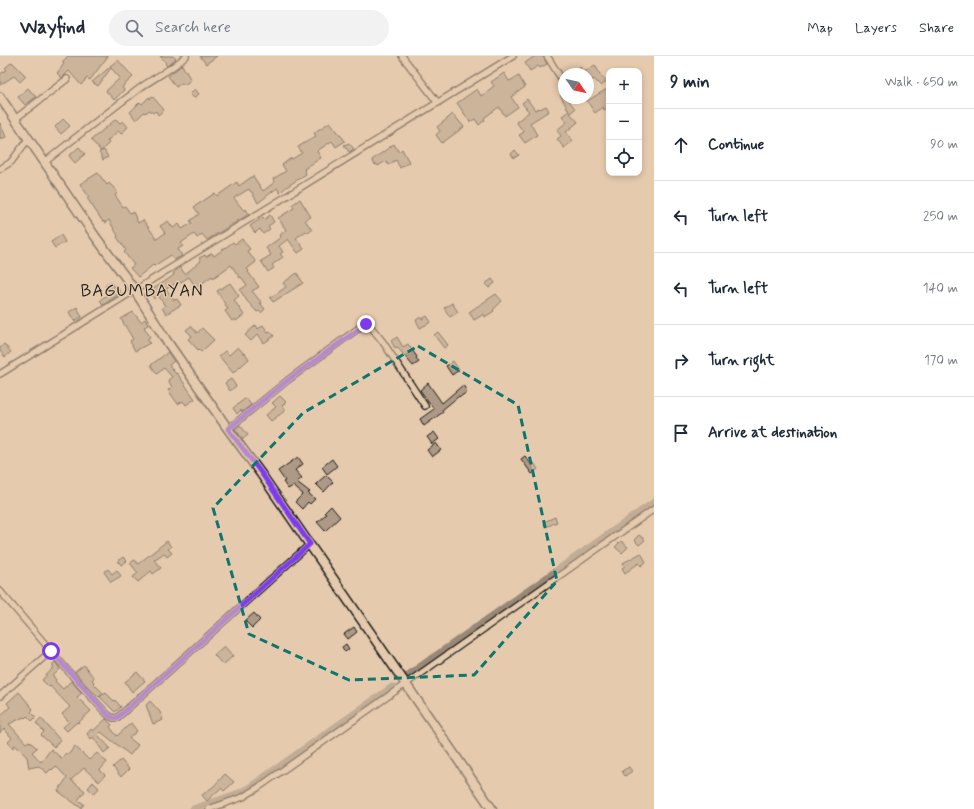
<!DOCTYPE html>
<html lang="en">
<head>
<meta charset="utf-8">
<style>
  :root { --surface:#fff; --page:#f2f2f3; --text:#1f2937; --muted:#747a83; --line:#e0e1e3 }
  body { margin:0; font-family:Mynerve,sans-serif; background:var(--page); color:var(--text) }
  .controls { position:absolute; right:12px; top:12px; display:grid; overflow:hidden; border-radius:8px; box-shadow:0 2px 6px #0003 }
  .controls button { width:36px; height:36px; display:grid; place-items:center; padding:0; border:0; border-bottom:1px solid var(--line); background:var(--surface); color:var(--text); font:20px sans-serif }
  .compass { position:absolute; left:558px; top:12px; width:36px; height:36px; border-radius:50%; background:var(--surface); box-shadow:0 2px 6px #0003; rotate:124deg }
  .stop { position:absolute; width:12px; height:12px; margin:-9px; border:3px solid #7c3aed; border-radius:50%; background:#fff }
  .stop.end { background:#7c3aed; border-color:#fff; box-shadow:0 1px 4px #0008 }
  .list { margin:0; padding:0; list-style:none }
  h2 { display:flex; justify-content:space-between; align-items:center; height:52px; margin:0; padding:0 16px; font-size:17px }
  h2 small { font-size:13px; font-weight:400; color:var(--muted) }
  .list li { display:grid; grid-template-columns:26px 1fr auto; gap:12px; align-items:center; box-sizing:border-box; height:72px; padding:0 16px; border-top:1px solid var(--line) }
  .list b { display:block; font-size:15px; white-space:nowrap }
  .list em { font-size:13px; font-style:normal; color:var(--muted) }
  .icon { flex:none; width:22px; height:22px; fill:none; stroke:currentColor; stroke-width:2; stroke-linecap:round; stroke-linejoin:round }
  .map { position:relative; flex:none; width:654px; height:753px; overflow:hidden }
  header { display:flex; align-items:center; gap:24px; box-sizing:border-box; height:56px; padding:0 20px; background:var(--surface); border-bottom:1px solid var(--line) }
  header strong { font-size:19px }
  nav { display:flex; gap:22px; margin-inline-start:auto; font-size:14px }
  .search { width:280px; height:36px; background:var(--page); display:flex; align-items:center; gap:10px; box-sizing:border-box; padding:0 14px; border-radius:22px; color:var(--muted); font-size:15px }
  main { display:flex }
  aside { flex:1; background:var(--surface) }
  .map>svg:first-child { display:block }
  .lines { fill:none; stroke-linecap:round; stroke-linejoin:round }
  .canal { stroke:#988876; stroke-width:7 }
  .building { fill:#ad9985; stroke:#1c1c1c }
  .minor-casing { stroke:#1c1c1c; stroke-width:8 }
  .secondary-casing { stroke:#1c1c1c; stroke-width:11 }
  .minor { stroke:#e5caad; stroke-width:5.5 }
  .secondary { stroke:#e5caad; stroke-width:8 }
  .route { stroke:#7c3aed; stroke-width:5 }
  .marked { fill:none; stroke:#0f766e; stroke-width:3; stroke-dasharray:8 5; stroke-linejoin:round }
  .labels { text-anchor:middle; stroke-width:3; stroke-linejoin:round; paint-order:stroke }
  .quarter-label { font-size:17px; letter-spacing:1px; fill:#1c1c1c; stroke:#e5caad }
</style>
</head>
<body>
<header>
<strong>Wayfind</strong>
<div class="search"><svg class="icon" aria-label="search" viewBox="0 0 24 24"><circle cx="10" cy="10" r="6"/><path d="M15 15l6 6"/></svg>Search here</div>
<nav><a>Map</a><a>Layers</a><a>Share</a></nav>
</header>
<main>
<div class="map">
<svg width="654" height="753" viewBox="0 0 654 753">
  <rect width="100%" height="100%" fill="#e5caad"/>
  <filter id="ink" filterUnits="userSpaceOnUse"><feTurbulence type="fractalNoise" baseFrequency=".025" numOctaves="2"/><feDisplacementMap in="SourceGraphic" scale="8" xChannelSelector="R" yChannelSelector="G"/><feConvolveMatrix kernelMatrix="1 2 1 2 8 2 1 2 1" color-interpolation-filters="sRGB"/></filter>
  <g filter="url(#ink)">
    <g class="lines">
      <g class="canal">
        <path d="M408 619 654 446"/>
        <path d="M193 753 239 737 250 731 392 631"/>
      </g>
    </g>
    <g class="building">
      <path d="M68 0H108L90 24 87 22 81 29 69 15 62 22 57 17 64 8 62 6Z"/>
      <path d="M160 0H173L176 3 167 10 165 8 166 7Z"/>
      <path d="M200 0H217L206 8Z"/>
      <path d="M535 0H543L547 8 540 12 538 10 530 15 525 7Z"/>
      <path d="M118 4 133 21 122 31 124 34 114 44 106 35 120 22 111 12 98 30 92 26 110 11 111 12 110 10Z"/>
      <path d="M12 6 26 20 20 26 14 20 0 29V18L7 14 5 12Z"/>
      <path d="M182 9 191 24 184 29 182 27 176 31 168 20Z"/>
      <path d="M595 9 601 20 607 25 601 30 594 23 588 27V18H569L580 11 584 16Z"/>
      <path d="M504 17 509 25 519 20 525 31 511 41 518 51 505 60 499 51 484 62 485 64 479 69 475 63 470 66 457 47 477 33 481 40 494 30 491 26Z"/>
      <path d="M28 32 36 41 25 49 18 41Z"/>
      <path d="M195 33 199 38 194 42 190 38Z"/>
      <path d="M607 33 609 36V51L604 54 603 51 595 57 587 45Z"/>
      <path d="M563 37 564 42H567L575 53 570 57 578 66 566 76 573 85 564 92 557 83 561 80 557 74 567 66 562 60 569 55 560 39Z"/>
      <path d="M152 40 164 54 158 59 156 55 153 57 150 54 145 57 144 56 136 64 130 56 140 46 142 48 149 41 150 43Z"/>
      <path d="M527 43 535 54 539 52 540 53 546 50 549 55 530 67 537 79 525 87 519 79 524 76 516 66 529 56 522 47Z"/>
      <path d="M453 58 464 71 442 87 436 79 440 75 437 71Z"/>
      <path d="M63 63 70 70 61 78 55 71Z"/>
      <path d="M116 63 120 67 123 65 128 71 121 78 118 75 107 85 109 87 101 95 91 84Z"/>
      <path d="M330 66 345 85 336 91 332 85 317 95 321 102 304 113 306 118 285 132 280 137 277 132 258 147 251 135H250L249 133 234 142 244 155 246 153 249 158 207 184 202 178 197 182 194 178 181 187 183 190 178 193 182 200 174 204 171 199 154 210 153 209 138 221 130 212 134 209 124 196 126 194 117 181 118 180 109 164 105 167 104 165 103 166 87 142 89 141 80 128 98 117 107 129 109 127 118 136 115 139 123 151 125 150 130 157 133 156 138 167 143 164 157 183 165 177 160 170 168 165 173 172 179 168 182 173 192 167 190 165 199 158 194 151 215 137 217 140 237 126 239 130 253 120 263 135 275 126 273 123 286 115 282 109 291 102 292 103 302 97 298 91 316 80 314 77 319 73H320Z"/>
      <path d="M0 67 6 81 0 83Z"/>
      <path d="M349 87 354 93 349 96 344 89Z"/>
      <path d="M394 88 399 96 402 93 409 106 400 112 396 104 388 109 386 105 378 110 377 108 375 109 372 104Z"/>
      <path d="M79 91 85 98 75 107 69 100Z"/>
      <path d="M104 94 108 101 103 104 99 96Z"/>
      <path d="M515 94 519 99 514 102 511 98Z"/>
      <path d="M300 143 311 161 305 164 312 174 308 177 306 175 296 182 304 193 298 197 288 183 279 190 283 196 280 198 283 201 272 209 274 212 268 216 261 205 271 199 266 192 281 181 280 179 286 174 278 162 294 152 292 149Z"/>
      <path d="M270 159 274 166 268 170 270 173 263 178 260 173 255 177 250 170 263 161 264 164Z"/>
      <path d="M61 179 65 186 55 192 51 186Z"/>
      <path d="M242 183 250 193 247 195 256 206 247 213 249 215 248 216 259 231 252 235 261 246 260 247 265 253 261 257 259 255 257 256 247 245 240 234 247 229 241 221 240 222 231 209 213 222 212 220 196 232 189 221 176 229 175 228 166 233 174 244 177 243 181 249 166 258 162 252 165 250 158 239 154 243 150 235 167 224 174 219 173 217 180 211 185 218 201 205 199 202 205 199 206 201 212 197 214 200 233 186 235 188Z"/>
      <path d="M297 217 303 227 273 246 270 242 286 231 283 227Z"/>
      <path d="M492 223 495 227 489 232 485 228Z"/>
      <path d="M111 226 114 231 116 229 121 237 103 249 100 244 110 237 105 230Z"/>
      <path d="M230 227 239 240 234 244 244 259 236 265 235 263 232 265 225 255 228 253 217 235Z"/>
      <path d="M496 238 502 245 493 254 494 255 485 261 484 258 474 264 469 256Z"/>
      <path d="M452 247 458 256 450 261 444 252Z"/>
      <path d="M77 251 82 261 74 265 69 256Z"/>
      <path d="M133 256 141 266 145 263 148 269 144 271 150 281 147 283 150 287 135 295 130 285 133 283 121 263Z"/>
      <path d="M427 260 431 266 420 272 416 264 421 261 422 263Z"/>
      <path d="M256 269 258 273 263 269 268 276 270 275 274 280 264 287 258 278 251 285 245 279Z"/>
      <path d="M191 270 197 277 202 272 214 284 201 296 199 293 198 294 188 283 192 280 186 274Z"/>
      <path d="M438 276 448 289 444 292 434 279Z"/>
      <path d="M397 281 403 291 408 288 417 301 416 302 419 306 413 310 397 291 395 292 391 285Z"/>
      <path d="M4 288 11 296 5 301 0 295V292Z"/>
      <path d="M238 291 244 298 245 297 249 303 233 317 219 300 225 295 229 299Z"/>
      <path d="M168 296 174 305 169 309 176 318 177 317 195 343 186 349 183 345 178 348 168 334 172 331 168 324 172 321 164 312 157 318 151 309Z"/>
      <path d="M453 305 459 314 452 319 446 310Z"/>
      <path d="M231 323 236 330 230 335 225 327Z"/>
      <path d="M428 327 442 347 463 329 467 336 460 341 459 340 442 354 443 356 424 370 420 363 434 353 420 334Z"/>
      <path d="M280 340 286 346 282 350 286 354 271 365 266 359 276 351 272 347Z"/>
      <path d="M246 342 251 349 242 356 241 354 237 358 233 352Z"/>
      <path d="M240 369 248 379 243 383 235 373Z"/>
      <path d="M434 376 439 383 432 388 427 381Z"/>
      <path d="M436 387 441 394 432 401 427 394Z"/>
      <path d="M525 400 531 408 534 407 538 413 532 418 521 403Z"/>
      <path d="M298 401 303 408 295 414 302 422 297 426 310 436 308 437 315 443 310 448 308 446 302 453 295 446 303 438 293 430 288 433 283 426 285 425 278 415Z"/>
      <path d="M332 403 337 410 327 418 322 411Z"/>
      <path d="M326 419 333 426 324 436 316 428Z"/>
      <path d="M331 450 340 461 325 475 317 466 326 458 324 457Z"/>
      <path d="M555 461 557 466 546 471 544 466Z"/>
      <path d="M639 479 645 484 639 489 634 484Z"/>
      <path d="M167 485 171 491 168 493 172 497 167 501 164 497 154 504 161 512 153 518 151 515 138 526 133 521 138 517 130 507 135 504 138 508Z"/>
      <path d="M621 485 628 491 622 497 615 491Z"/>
      <path d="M641 497 646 506 641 510 639 507 625 517 622 512 625 510 623 507Z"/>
      <path d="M123 501 127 505 121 509 118 505Z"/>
      <path d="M108 513 112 518 117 514 121 520 111 526 104 516Z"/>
      <path d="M254 557 260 564 252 572 245 565Z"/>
      <path d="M354 571 357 576 348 583 344 578Z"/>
      <path d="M346 588 349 593 345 596 342 591Z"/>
      <path d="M224 590 233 600 223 609 214 599Z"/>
      <path d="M55 606 60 613 53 620 56 624 55 625 63 633 71 625 82 637 77 641 91 655 78 667 77 666 67 675 63 671 69 666 62 658 70 651 50 630 49 631 42 624 54 611 52 609Z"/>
      <path d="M84 609 94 622 92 624 94 626 93 627 103 637 99 641 88 631 75 616Z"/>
      <path d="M137 616 145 625 132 636 125 626Z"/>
      <path d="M19 636 33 653 31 656 36 661 32 665 27 660 25 662 24 661 9 668 26 687 29 685 37 692 32 696 41 706 51 693 61 702 66 697 68 699 75 690 89 704 97 697 107 706 100 714 105 719 99 726 84 712 71 724 85 735 78 744 84 748 81 752 58 735 67 722 56 710 52 714 51 713 47 717 39 710 29 712 27 701 15 689 13 692 8 686 12 682 4 673 0 677V660L10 651 7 647Z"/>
      <path d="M105 636 114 645 115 644 121 651 115 656 100 641Z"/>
      <path d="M150 645 160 656 163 664 153 668 146 649Z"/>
      <path d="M41 662 60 684 54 691 41 679 44 676 36 667Z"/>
      <path d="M106 663 112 669 110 671 117 680 131 667 137 675 129 682 138 689 130 699 101 676 98 679 110 692 104 697 93 681 91 683 87 678 91 673 93 675Z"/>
      <path d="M121 704 129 713 121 721 113 711Z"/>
      <path d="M629 711 632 715 625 720 622 715Z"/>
      <path d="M225 718 234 726 224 735 221 732 207 745 202 739 214 730Z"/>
      <path d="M93 726 99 732 94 738 88 732Z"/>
    </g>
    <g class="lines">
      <g class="minor-casing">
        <g id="minor">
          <path d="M402 0 438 47"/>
          <path d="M547 0 564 27"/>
          <path d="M15 63 67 23"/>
          <path d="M45 106C76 81 108 56 140 32 155 21 173 13 186 0"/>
          <path d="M0 113 11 106 29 82"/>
          <path d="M0 318C170 211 342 106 513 0"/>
          <path d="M228 373 288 324 363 269 366 268 371 271 383 286 425 350"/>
          <path d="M0 535 80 629 108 659 113 662H117L310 488"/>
          <path d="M0 640 51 595"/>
          <path d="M209 753 243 741 259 731 654 453"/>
        </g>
      </g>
      <g class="secondary-casing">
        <path id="secondary" d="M0 41 95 180 134 233 166 284 228 373 261 418 492 753"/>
      </g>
      <use href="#minor" class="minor"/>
      <use href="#secondary" class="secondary"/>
    </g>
  </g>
  <g class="lines" filter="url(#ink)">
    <path class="route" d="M51 595 108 659 113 662H117L310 488 262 418 228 373 288 324 366 268"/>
  </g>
  <path d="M0 0H654V753H0ZM418 290 518 349 557 525 474 619 349 624 249 578 213 452 303 357Z" fill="#e5caad" fill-opacity=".55" fill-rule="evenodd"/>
  <path class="marked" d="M418 290 518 349 557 525 474 619 349 624 249 578 213 452 303 357Z"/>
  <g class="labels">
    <g class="quarter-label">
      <text x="142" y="240">BAGUMBAYAN</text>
    </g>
  </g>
</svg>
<div class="controls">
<button>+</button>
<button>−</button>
<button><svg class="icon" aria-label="locate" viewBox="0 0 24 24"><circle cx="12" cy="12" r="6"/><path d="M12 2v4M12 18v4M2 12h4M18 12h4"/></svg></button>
</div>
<svg class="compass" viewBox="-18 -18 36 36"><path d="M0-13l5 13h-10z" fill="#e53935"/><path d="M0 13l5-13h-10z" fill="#747a83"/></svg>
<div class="stop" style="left:51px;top:595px"></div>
<div class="stop end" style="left:366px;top:268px"></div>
</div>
<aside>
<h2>9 min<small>Walk · 650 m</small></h2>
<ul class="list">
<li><svg class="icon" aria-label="ahead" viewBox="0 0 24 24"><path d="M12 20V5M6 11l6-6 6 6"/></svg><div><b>Continue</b></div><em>90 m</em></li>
<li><svg class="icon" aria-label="left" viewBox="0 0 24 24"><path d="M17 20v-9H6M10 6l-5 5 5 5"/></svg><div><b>Turn left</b></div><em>250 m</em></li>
<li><svg class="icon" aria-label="left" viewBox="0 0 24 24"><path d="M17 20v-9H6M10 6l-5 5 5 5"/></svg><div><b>Turn left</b></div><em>140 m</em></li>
<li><svg class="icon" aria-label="right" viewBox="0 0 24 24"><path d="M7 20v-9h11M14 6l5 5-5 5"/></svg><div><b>Turn right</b></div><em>170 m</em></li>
<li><svg class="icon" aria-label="arrive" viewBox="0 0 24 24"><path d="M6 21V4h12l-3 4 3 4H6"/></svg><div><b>Arrive at destination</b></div></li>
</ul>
</aside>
</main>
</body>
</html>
